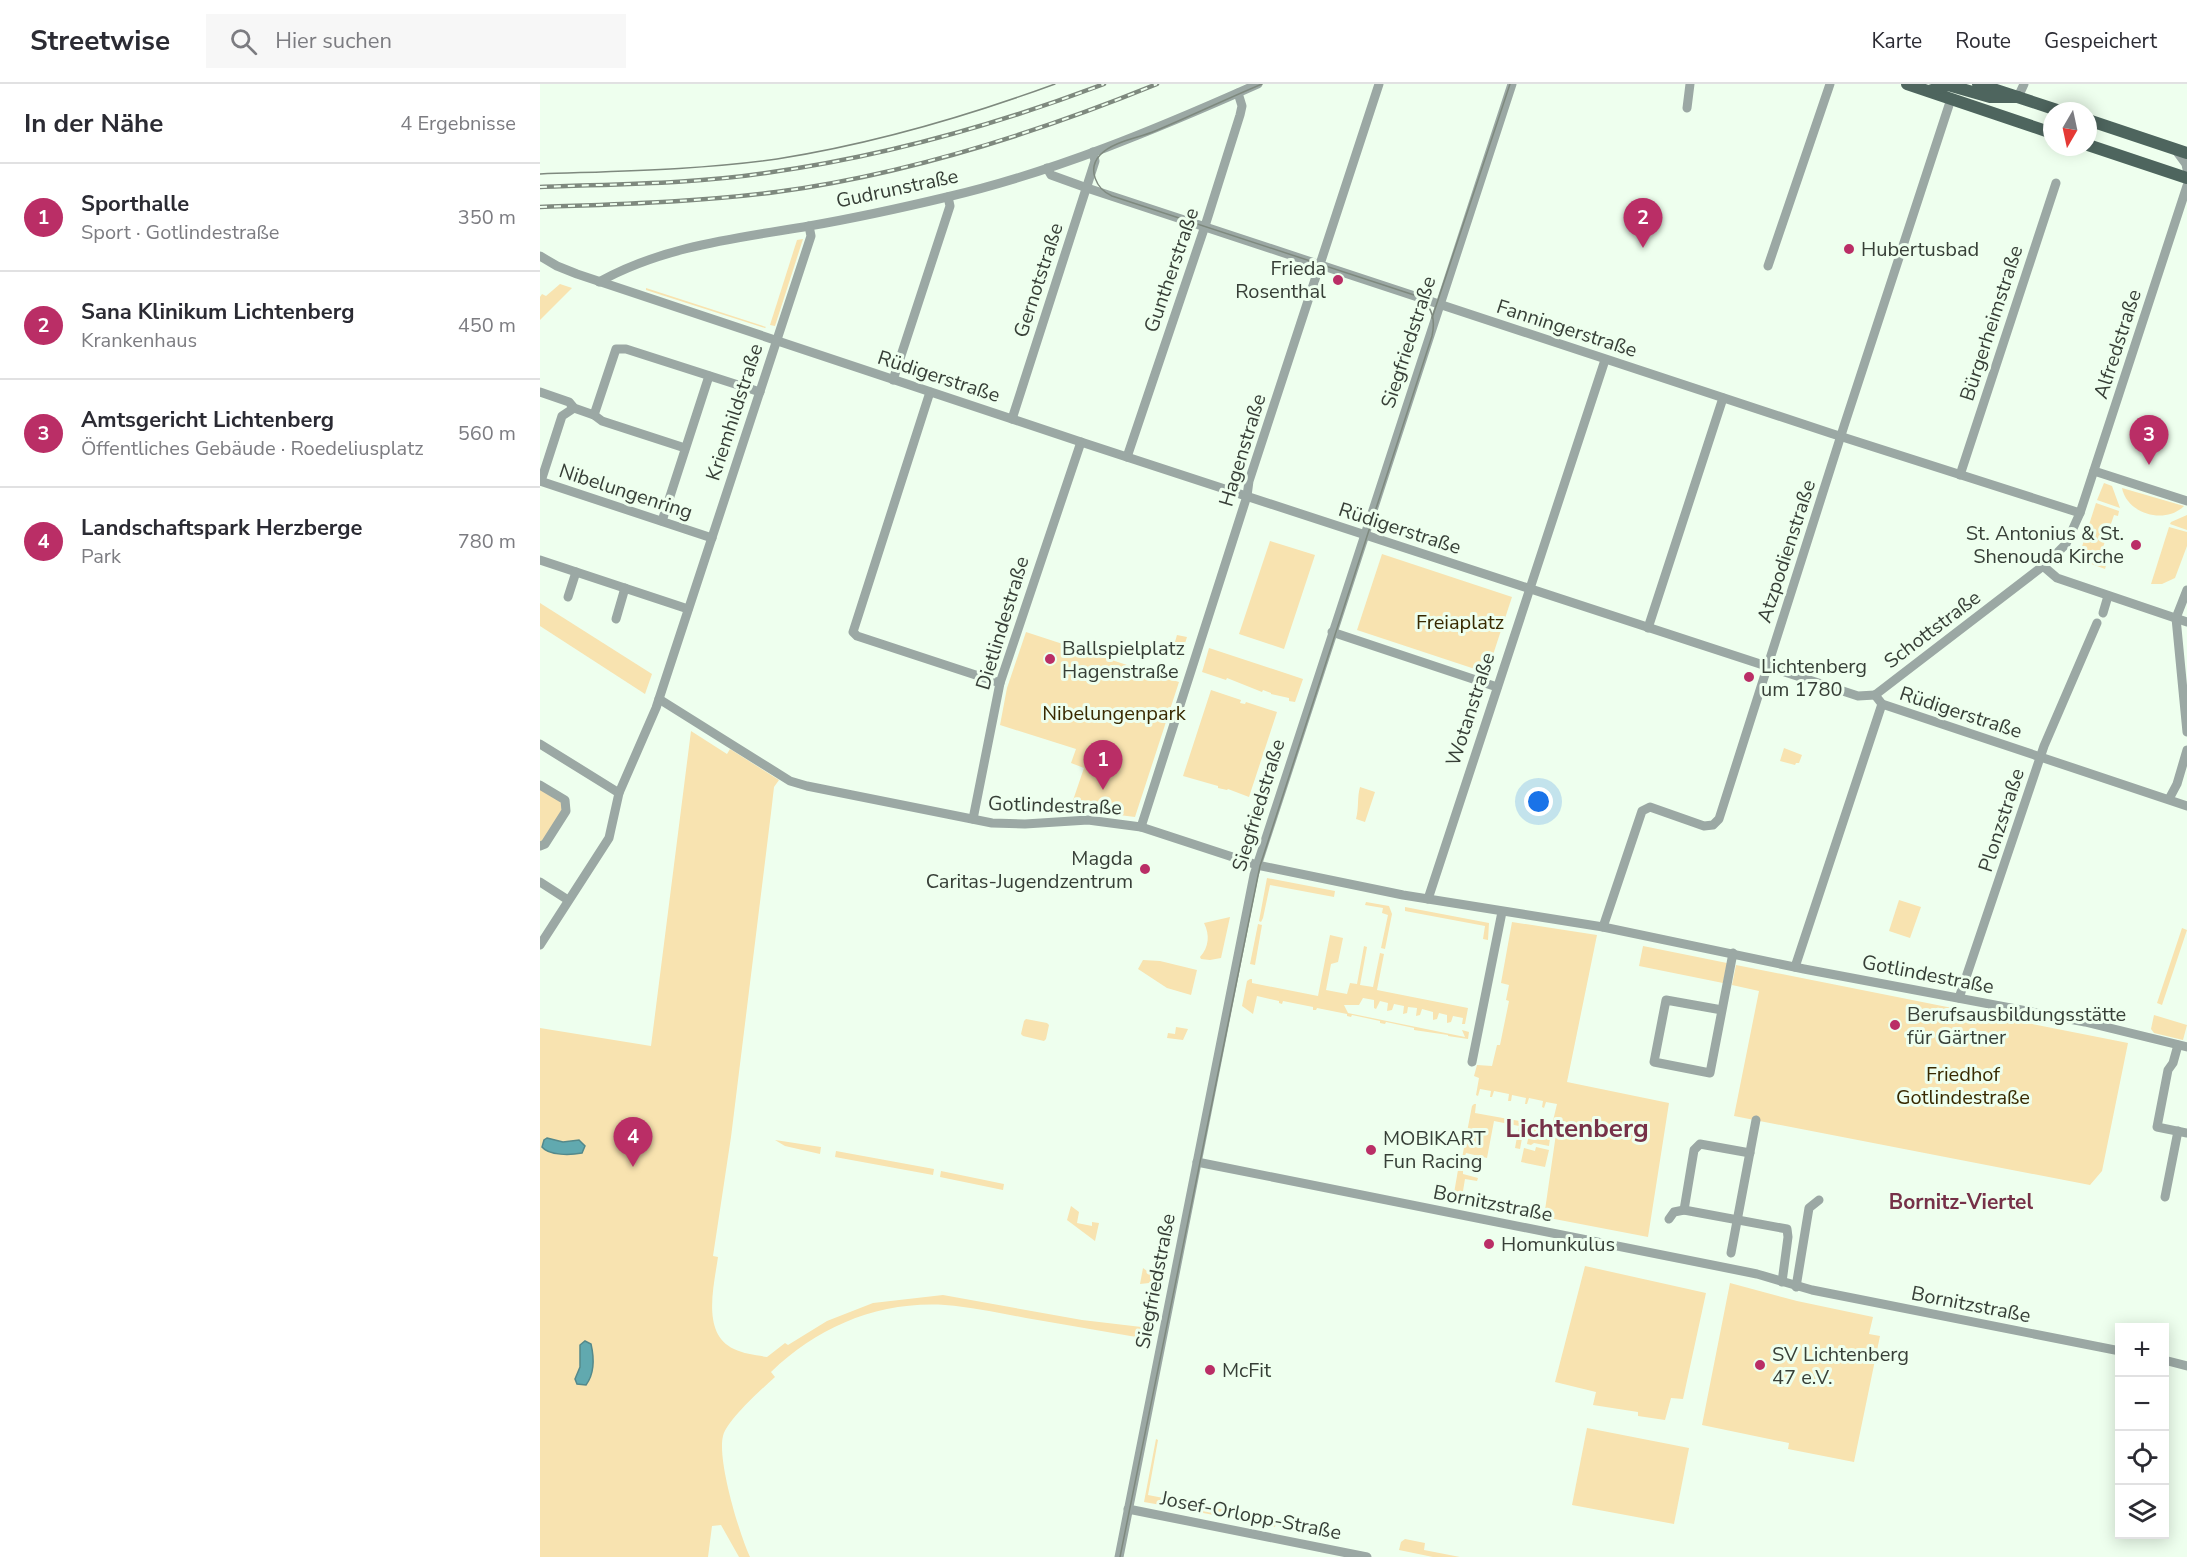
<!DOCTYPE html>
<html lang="de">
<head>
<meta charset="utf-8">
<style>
  :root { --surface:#fff; --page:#f7f7f7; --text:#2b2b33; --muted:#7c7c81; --line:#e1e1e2; --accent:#ba2e66 }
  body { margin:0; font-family:"Nunito Sans",sans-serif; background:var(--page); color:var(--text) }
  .controls { position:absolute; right:18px; bottom:18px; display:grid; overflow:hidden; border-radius:0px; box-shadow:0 3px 15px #0003 }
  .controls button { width:54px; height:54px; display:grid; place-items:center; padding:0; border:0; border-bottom:2px solid var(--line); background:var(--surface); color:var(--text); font:30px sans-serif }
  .compass { position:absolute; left:1503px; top:18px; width:54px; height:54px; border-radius:50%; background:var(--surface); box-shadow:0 3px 15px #0003; rotate:189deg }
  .you { position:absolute; left:999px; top:718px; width:21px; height:21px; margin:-15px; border:4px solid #fff; border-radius:50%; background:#1a73e8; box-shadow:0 0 0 9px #1a73e833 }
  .badge { display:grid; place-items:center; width:39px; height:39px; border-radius:50%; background:var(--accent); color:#fff; font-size:20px; font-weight:700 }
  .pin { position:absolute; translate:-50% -50px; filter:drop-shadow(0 2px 3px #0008) }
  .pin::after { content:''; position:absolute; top:32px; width:21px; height:18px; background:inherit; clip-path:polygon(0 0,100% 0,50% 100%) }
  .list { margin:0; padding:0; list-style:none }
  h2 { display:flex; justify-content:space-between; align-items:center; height:78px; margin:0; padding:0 24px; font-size:26px }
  h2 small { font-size:20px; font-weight:400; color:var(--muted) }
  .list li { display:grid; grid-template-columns:39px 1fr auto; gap:18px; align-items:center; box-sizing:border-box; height:108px; padding:0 24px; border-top:2px solid var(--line) }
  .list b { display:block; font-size:22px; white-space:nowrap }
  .list p { margin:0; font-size:20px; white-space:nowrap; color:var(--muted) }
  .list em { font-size:20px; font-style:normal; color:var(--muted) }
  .icon { flex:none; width:33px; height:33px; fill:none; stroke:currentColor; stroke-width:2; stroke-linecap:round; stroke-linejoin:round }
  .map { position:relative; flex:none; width:1647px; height:1473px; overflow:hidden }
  header { display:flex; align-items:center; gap:36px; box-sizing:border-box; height:84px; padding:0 30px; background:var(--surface); border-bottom:2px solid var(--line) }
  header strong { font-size:28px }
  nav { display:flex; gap:33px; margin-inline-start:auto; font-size:21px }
  .search { width:420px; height:54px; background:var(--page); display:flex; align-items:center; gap:15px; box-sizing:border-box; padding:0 21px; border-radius:0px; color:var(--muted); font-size:22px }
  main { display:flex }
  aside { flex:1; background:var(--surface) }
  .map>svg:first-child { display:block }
  .green { fill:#f8e3b0 }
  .water { fill:#61a9af; stroke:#54898b; stroke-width:1.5 }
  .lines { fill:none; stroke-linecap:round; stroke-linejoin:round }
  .minor { stroke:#9ba8a4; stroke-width:9 }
  .major { stroke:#4e655e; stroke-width:12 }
  .tram { stroke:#7e897e; stroke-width:1.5 }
  .rail-casing { stroke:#7e897e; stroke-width:4.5 }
  .rail { stroke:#efe; stroke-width:2; stroke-dasharray:7; stroke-linecap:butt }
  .poi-dot { fill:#ba2e66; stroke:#efe; stroke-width:2 }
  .labels { text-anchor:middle; stroke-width:6; stroke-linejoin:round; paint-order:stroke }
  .street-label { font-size:20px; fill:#373f37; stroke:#efe }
  .poi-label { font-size:20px; fill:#373f37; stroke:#efe; text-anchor:start }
  .park-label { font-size:20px; fill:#382900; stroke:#efe }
  .neighbourhood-label { font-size:21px; font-weight:bold; fill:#763148; stroke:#efe }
  .district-label { font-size:26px; font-weight:bold; fill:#763148; stroke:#efe }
</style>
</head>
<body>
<header>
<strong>Streetwise</strong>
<div class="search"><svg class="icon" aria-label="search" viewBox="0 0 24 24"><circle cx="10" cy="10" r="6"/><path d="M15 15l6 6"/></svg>Hier suchen</div>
<nav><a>Karte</a><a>Route</a><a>Gespeichert</a></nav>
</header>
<main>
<aside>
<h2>In der Nähe<small>4 Ergebnisse</small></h2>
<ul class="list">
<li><span class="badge">1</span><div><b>Sporthalle</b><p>Sport · Gotlindestraße</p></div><em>350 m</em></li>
<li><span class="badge">2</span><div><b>Sana Klinikum Lichtenberg</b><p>Krankenhaus</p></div><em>450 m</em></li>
<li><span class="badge">3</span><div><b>Amtsgericht Lichtenberg</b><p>Öffentliches Gebäude · Roedeliusplatz</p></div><em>560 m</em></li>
<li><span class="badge">4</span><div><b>Landschaftspark Herzberge</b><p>Park</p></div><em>780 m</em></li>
</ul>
</aside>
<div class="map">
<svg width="1647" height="1473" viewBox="0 0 1647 1473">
  <rect width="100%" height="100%" fill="#efe"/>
  <g class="green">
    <path d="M263 155 235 242 230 241 257 156Z"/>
    <path d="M20 200 32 204 0 236V213L2 210 6 212Z"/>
    <path d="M106 204 226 243 225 244 106 206Z"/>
    <path d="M1564 399 1572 402 1580 424 1557 416Z"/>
    <path d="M1582 404 1644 422C1625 441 1587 430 1582 404Z"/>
    <path d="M1556 419 1579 427 1578 432 1574 431 1561 469 1565 471 1564 476 1567 478 1565 485 1538 475Z"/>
    <path d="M1647 431V446L1630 440 1631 438Z"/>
    <path d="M1629 443 1647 448V462L1635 494 1622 500H1611Z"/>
    <path d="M730 457 775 471 744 565 699 550Z"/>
    <path d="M842 470 972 513 947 589 817 546Z"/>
    <path d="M0 519 112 590 105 610 0 542Z"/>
    <path d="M486 548 639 598 595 733 563 729 529 728 544 684 531 679 536 665 460 641 467 604Z"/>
    <path d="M637 551 647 553 640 575 631 572Z"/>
    <path d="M669 564 763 595 755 618 749 617V614L731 610V609L723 606 722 608 687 594 686 596 662 588Z"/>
    <path d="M671 606 701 616 700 619 705 620 706 618 737 628 709 713 688 705 687 706 678 704V702L643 692Z"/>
    <path d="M151 647 187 670 190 665 239 696 234 703 231 729 191 1053 173 1172 178 1173C174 1202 161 1250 194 1265 204 1270 216 1271 227 1273L245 1259 248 1261 287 1237 333 1219 403 1211 542 1236 610 1244 608 1255C567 1248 527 1241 486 1234 459 1229 432 1223 405 1221 339 1217 279 1242 231 1288L235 1293C222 1305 187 1336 183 1352 177 1376 199 1449 210 1473H199L181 1441 172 1442 168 1473H0V944L111 962Z"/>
    <path d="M1244 664 1262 671 1259 679H1256L1255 681 1240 677Z"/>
    <path d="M0 703 21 717 24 724 7 753 0 758Z"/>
    <path d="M820 703 835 708 825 738 816 735C819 724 817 714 820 703Z"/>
    <path d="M727 794 795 807 794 813 730 801 723 834 721 838 719 837Z"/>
    <path d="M1359 816 1381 823 1370 854 1349 847Z"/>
    <path d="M826 818 849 822 852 830 845 865 841 864 848 831 842 829 843 824 825 821Z"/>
    <path d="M865 823 949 839 948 856 943 855 945 842 865 827Z"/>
    <path d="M690 833 681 874 670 876 661 875 660 873C669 863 670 851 664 839Z"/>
    <path d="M972 838 1057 851 1027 998 1129 1019 1108 1153 1004 1133 1017 1043 1012 1041 1017 1020 1006 1018 1004 1024 1002 1023 1003 1017 989 1014 987 1020H985L986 1014 972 1011 971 1017H968L969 1010 954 1007 952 1013H950L951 1007 940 1005 938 1012 936 1011 939 994 934 992 937 981 952 982 957 961H960L969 917 966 916 969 901 961 899Z"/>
    <path d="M718 840 722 841 715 881 710 880Z"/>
    <path d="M1642 844 1647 846 1622 921 1617 919Z"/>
    <path d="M790 851 803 854 798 878 791 880 786 906 807 910 810 899 817 900 824 862 827 863 820 901 833 903 840 869 844 870 837 906 928 924 925 940H922L923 934 913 932 911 938 907 939V931L899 929 897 935 893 936V928L882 925 880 931 876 932 877 924 868 923 867 929 863 930 864 922 854 920 852 926 847 927 848 919 840 917 836 925 834 924V916L823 914 819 921H804L808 929 925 953 922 946 929 948 928 955 908 952V951L874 946V944L846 938 845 940 840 939V937L812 931 811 933 807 932V930L777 924 776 926H773V923L743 917 742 920 739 919V917L717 912 713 930 702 922 707 897 710 895H712V899L778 912Z"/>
    <path d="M1103 862 1187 879 1183 899 1099 882Z"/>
    <path d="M603 876 620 877 657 886 651 911 627 904 598 885Z"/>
    <path d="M1196 881 1588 959 1562 1087 1550 1101 1194 1032 1219 907 1192 901Z"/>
    <path d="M1614 931 1647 941 1643 956 1614 949 1611 945Z"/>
    <path d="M486 935 507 939 509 941 506 955 504 957 483 952 481 950 484 937Z"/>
    <path d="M636 943 648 945 643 956 627 954 628 949 635 950Z"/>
    <path d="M934 1020H936L935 1029 985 1038 980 1065 975 1064 979 1042 954 1037 947 1074 926 1069 924 1075 922 1074 932 1022Z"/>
    <path d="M994 1040 1007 1042 1011 1047 1009 1062 994 1059 991 1061 987 1060 988 1055 992 1053Z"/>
    <path d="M235 1056 281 1063 280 1070 245 1062Z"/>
    <path d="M996 1063 1009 1066 1005 1083 981 1078 984 1064 995 1067Z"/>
    <path d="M296 1067 394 1085 393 1091 295 1073Z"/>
    <path d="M921 1084H923V1090L938 1094 937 1097 925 1095 922 1113 946 1118V1121L913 1115 918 1086Z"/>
    <path d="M401 1087 464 1100 463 1106 400 1093Z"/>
    <path d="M531 1122 539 1128 537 1139 552 1142V1138L559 1139 555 1157 527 1136Z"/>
    <path d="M1045 1182 1166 1209 1143 1315 1131 1314 1125 1336 1098 1332V1328L1053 1321 1056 1308 1015 1298Z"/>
    <path d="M603 1184 615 1193 618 1198 600 1200Z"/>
    <path d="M1190 1199 1257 1217 1333 1233 1329 1250 1340 1252 1314 1378 1248 1365 1249 1359 1162 1341Z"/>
    <path d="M1047 1344 1149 1364 1134 1440 1032 1421Z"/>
    <path d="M616 1355 618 1356 608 1411 639 1417 638 1424 604 1418Z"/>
    <path d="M650 1419 737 1436 735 1443 648 1426Z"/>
    <path d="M865 1455 885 1459 884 1466 920 1473H893L859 1466 861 1458Z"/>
  </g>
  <g class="water">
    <path d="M7 1054 23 1058 39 1056 45 1062 42 1069C31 1071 9 1072 2 1063L4 1056Z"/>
    <path d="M45 1257 51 1260C54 1273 55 1289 46 1301L37 1300 35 1295 40 1283V1261Z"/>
  </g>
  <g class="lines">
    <g class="minor">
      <path d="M1478 13 1484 0"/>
      <path d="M1147 24 1150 0"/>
      <path d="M1635 65 1646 80 1647 85"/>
      <path d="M507 84 511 91 547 104 1290 349 1540 429"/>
      <path d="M0 172 17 182 37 190 541 358 1318 612 1335 611"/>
      <path d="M1228 182 1290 0"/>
      <path d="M59 198C123 162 198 154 269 142 315 134 361 124 407 113 514 88 617 45 718 0"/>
      <path d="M353 296 410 122 408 113"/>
      <path d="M0 308 29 318 34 324 54 331 62 337 145 364"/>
      <path d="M390 308 313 548 317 552 460 599"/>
      <path d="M54 331 76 265H86L220 308"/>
      <path d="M472 335 555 77 553 68"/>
      <path d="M587 373 665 142 700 31 702 22 698 9"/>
      <path d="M1554 387 1647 417"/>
      <path d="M1420 391 1516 99"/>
      <path d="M0 397 172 454"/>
      <path d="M1 397 22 332 34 324"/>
      <path d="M122 437 169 292"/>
      <path d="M0 476 148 525"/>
      <path d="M1503 482 1517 494 1647 538"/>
      <path d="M1647 506 1636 534 1647 648"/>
      <path d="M28 513 36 488"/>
      <path d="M1563 529 1568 512"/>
      <path d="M76 535 85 504"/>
      <path d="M1108 544 1183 314"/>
      <path d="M792 548 957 603"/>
      <path d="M1335 611 1507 479 1526 460 1540 429 1647 102"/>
      <path d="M1335 611 1342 620 1647 722"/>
      <path d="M119 615 250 697 267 702 452 739 485 740 548 736 601 743 717 781 863 811 1063 843 1264 885 1545 938 1647 963"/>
      <path d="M0 660 79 709"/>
      <path d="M0 701 25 716 26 727 5 760 0 762"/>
      <path d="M1629 715 1637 700 1647 666"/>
      <path d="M433 735 460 599 541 358"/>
      <path d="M601 743 707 412 709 397 839 0"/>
      <path d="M0 798 28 816"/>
      <path d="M888 815 1065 276"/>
      <path d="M1063 843 1102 727 1110 723 1164 742 1173 741 1179 735 1304 342 1411 15"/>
      <path d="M0 861 69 754 79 709 116 624 271 152 269 142"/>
      <path d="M1255 883 1342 620"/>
      <path d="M1419 914 1504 662 1557 539"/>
      <path d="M1182 926 1126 916 1114 978 1170 989 1193 869"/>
      <path d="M1638 961 1633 979 1628 986 1617 1043 1647 1049"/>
      <path d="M932 978 962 828"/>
      <path d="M657 1078 1217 1190 1272 1206 1580 1267"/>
      <path d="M1625 1113 1638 1047"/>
      <path d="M1144 1126 1154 1066 1160 1060 1210 1069"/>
      <path d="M1129 1135 1134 1128 1144 1126 1247 1145 1248 1153 1242 1198"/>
      <path d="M1191 1169 1216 1036"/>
      <path d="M1256 1203 1269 1124 1279 1116"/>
      <path d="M1624 1276 1647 1282"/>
      <path d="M588 1425 827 1473"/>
      <path d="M579 1473 714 791 972 0"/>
    </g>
    <g class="major">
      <path d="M1367 0 1512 49"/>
      <path d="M1438 0 1520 27"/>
      <path d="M1389 7 1408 1 1450 13H1478"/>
      <path d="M1548 36 1647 69"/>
      <path d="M1548 61 1647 94"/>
    </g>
    <g class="tram">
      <path d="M0 90C79 87 159 86 237 75 332 60 425 33 515 0"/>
      <path d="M892 234 970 0"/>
      <path d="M580 1473 720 782 892 252C896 234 891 219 874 211L572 112C556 105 547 85 560 71 573 57 599 54 615 47 651 32 686 15 722 0"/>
    </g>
    <g class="rail-casing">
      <g id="rail">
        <path d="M0 103C75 100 153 100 226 89 341 73 456 41 564 0"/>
        <path d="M0 123C79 120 158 118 236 108 363 91 499 48 617 0"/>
      </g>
    </g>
    <use href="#rail" class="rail"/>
  </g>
  <g class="poi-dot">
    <circle cx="1309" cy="165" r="6"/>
    <circle cx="798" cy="196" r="6"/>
    <circle cx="1596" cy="461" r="6"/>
    <circle cx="510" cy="575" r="6"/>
    <circle cx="1209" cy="593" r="6"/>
    <circle cx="605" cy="785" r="6"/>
    <circle cx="1355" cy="941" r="6"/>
    <circle cx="831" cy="1066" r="6"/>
    <circle cx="949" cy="1160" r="6"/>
    <circle cx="1220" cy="1281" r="6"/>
    <circle cx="670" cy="1286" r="6"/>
  </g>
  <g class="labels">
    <g class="street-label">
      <text transform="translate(357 104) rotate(-12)" y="7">Gudrunstraße</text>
      <text transform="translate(631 186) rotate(-71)" y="7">Guntherstraße</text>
      <text transform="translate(498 196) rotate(-72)" y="7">Gernotstraße</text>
      <text transform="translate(1451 239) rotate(-72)" y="7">Bürgerheimstraße</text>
      <text transform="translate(1027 244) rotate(18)" y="7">Fanningerstraße</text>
      <text transform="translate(868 258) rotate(-72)" y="7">Siegfriedstraße</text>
      <text transform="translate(1577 260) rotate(-72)" y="7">Alfredstraße</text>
      <text transform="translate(399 292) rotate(18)" y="7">Rüdigerstraße</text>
      <text transform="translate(194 328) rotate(-72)" y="7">Kriemhildstraße</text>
      <text transform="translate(702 366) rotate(-73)" y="7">Hagenstraße</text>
      <text transform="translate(86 407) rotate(18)" y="7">Nibelungenring</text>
      <text transform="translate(860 444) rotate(18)" y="7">Rüdigerstraße</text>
      <text transform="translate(1246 467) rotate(-72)" y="7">Atzpodienstraße</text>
      <text transform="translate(462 539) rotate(-73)" y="7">Dietlindestraße</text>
      <text transform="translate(1392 545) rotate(-37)" y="7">Schottstraße</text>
      <text transform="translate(930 625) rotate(-72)" y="7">Wotanstraße</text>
      <text transform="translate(1421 628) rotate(18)" y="7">Rüdigerstraße</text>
      <text transform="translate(515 721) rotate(2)" y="7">Gotlindestraße</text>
      <text transform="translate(718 721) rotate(-73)" y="7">Siegfriedstraße</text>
      <text transform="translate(1461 736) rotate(-72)" y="7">Plonzstraße</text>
      <text transform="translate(1388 890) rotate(11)" y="7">Gotlindestraße</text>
      <text transform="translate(953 1119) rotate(11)" y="7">Bornitzstraße</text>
      <text transform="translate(615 1197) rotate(-79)" y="7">Siegfriedstraße</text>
      <text transform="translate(1431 1220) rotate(11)" y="7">Bornitzstraße</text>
      <text transform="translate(711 1431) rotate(11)" y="7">Josef-Orlopp-Straße</text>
    </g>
    <g class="poi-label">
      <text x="1321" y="172">Hubertusbad</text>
      <text x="786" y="191" text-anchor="end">Frieda<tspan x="786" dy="23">Rosenthal</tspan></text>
      <text x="1584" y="456" text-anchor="end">St. Antonius &amp; St.<tspan x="1584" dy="23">Shenouda Kirche</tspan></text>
      <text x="522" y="571">Ballspielplatz<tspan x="522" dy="23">Hagenstraße</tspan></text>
      <text x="1221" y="589">Lichtenberg<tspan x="1221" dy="23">um 1780</tspan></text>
      <text x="593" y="781" text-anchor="end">Magda<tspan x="593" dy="23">Caritas-Jugendzentrum</tspan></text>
      <text x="1367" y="937">Berufsausbildungsstätte<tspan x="1367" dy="23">für Gärtner</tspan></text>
      <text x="843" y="1061">MOBIKART<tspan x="843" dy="23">Fun Racing</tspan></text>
      <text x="961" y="1167">Homunkulus</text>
      <text x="1232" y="1277">SV Lichtenberg<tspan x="1232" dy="23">47 e.V.</tspan></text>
      <text x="682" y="1293">McFit</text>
    </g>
    <g class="park-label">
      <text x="920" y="545">Freiaplatz</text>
      <text x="574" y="636">Nibelungenpark</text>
      <text x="1423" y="997">Friedhof<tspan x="1423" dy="23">Gotlindestraße</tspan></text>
    </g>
    <g class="neighbourhood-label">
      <text x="1421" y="1125">Bornitz-Viertel</text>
    </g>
    <g class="district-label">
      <text x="1037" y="1053">Lichtenberg</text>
    </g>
  </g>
</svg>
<div class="controls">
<button>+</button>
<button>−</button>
<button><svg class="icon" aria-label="locate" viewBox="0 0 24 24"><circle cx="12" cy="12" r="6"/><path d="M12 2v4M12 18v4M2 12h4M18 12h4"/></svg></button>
<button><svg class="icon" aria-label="layers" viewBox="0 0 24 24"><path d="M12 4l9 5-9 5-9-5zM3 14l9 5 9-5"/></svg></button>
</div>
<svg class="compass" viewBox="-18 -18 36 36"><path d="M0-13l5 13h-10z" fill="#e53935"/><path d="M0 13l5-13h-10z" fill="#7c7c81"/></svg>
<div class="you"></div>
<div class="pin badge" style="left:563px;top:706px">1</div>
<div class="pin badge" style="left:1103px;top:164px">2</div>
<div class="pin badge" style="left:1609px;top:381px">3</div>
<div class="pin badge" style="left:93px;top:1083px">4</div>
</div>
</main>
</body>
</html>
